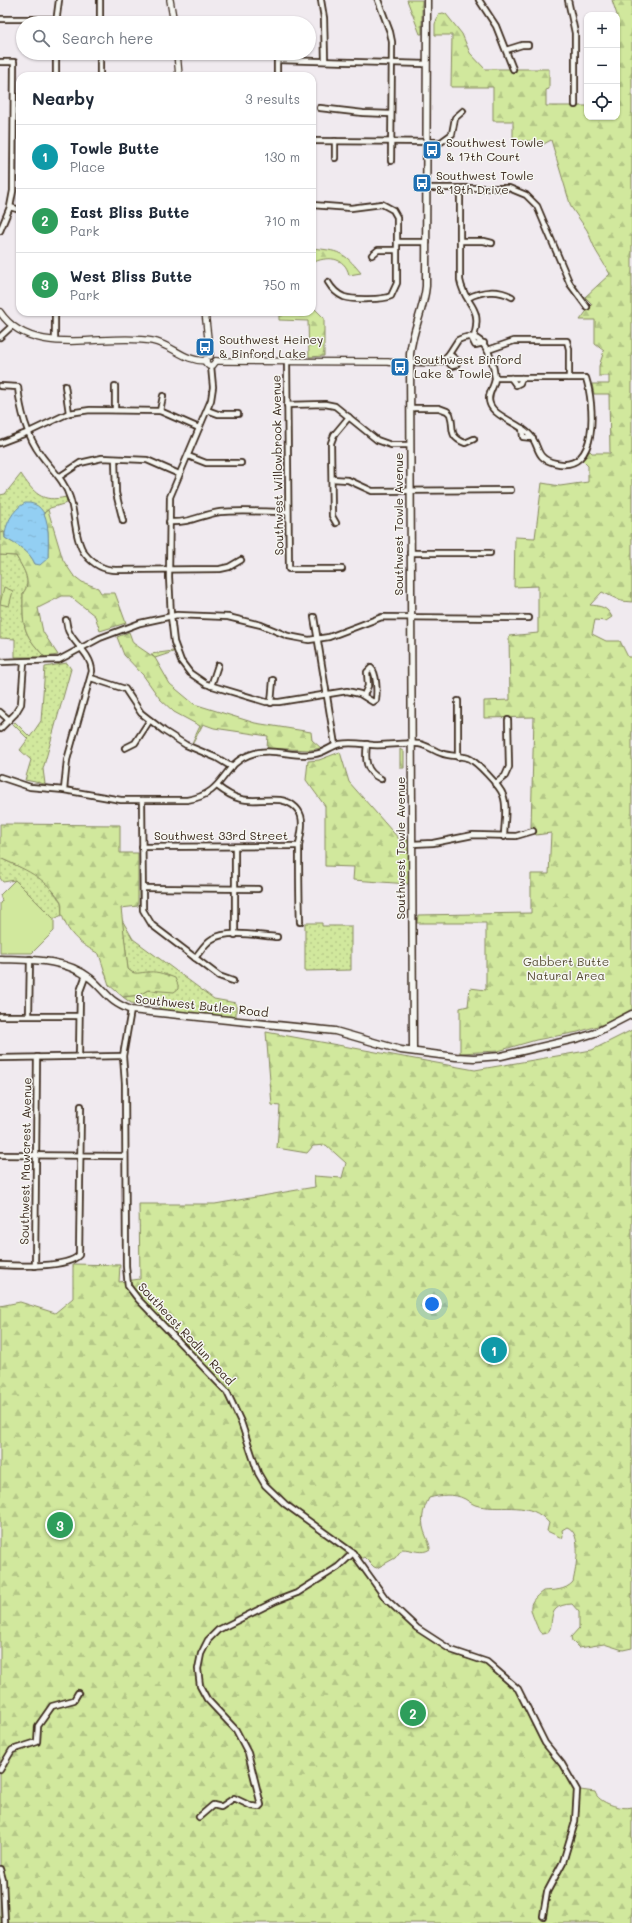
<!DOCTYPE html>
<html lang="en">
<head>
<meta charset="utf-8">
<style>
  :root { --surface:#fff; --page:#f6f6f7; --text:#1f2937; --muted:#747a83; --line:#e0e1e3; --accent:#1f6fb2 }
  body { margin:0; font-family:Mali,sans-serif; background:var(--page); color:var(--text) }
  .controls { position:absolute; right:12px; top:12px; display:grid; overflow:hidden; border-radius:8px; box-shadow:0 1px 3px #0004 }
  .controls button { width:36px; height:36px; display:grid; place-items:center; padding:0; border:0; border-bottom:1px solid var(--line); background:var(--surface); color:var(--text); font:20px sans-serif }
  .you { position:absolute; left:432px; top:1304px; width:14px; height:14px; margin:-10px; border:3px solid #fff; border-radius:50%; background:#1a73e8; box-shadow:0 0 0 6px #1a73e833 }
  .badge { display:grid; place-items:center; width:26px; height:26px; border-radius:50%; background:var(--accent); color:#fff; font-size:13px; font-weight:700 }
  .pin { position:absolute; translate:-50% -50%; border:2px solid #fff; box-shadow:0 1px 4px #0006 }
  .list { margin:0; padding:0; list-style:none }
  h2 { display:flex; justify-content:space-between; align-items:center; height:52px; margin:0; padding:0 16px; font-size:17px }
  h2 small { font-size:13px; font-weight:400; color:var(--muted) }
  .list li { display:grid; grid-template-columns:26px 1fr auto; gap:12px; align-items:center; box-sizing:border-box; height:64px; padding:0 16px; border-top:1px solid var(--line) }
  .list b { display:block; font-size:15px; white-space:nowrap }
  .list p { margin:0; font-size:13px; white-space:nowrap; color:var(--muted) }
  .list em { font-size:13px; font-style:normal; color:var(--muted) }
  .icon { flex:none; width:22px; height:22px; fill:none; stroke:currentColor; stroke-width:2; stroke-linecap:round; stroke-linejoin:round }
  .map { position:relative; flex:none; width:632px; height:1923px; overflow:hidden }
  .search { position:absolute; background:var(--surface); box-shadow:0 1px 3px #0004; left:16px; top:16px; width:300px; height:44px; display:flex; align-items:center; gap:10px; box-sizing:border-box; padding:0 14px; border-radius:22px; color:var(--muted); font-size:15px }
  .panel { position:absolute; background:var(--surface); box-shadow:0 1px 3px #0004; left:16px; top:72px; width:300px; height:244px; border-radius:12px }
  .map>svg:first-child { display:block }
  .green { fill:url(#green-dots); stroke:#86895e }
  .forest { fill:url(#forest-firs); stroke:#86895e }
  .pitch { fill:#d1e89d; stroke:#86895e }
  .water { fill:url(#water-ripples); stroke:#708d9e }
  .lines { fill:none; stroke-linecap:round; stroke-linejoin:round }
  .minor-casing { stroke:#3b2a1e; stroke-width:8 }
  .tertiary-casing { stroke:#3b2a1e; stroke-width:8 }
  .secondary-casing { stroke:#3b2a1e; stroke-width:9 }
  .minor { stroke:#f6f6f2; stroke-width:4.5 }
  .tertiary { stroke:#f6f6f2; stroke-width:5.5 }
  .secondary { stroke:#f6f6f2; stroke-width:6 }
  .labels { text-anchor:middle; stroke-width:3; stroke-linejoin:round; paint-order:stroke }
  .poi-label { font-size:12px; fill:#3b2a1e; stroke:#f6f6f2; text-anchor:start }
  .street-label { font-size:12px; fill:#3b2a1e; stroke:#f6f6f2 }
  .park-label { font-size:12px; fill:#595037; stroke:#f6f6f2 }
</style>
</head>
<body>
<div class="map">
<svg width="632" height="1923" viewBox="0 0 632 1923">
  <defs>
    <pattern id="green-dots" width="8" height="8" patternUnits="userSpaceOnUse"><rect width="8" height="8" fill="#d1e89d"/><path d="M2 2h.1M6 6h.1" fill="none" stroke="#b4c787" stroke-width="1.8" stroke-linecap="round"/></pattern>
    <pattern id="forest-firs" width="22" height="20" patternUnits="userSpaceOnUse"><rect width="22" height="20" fill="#d1e89d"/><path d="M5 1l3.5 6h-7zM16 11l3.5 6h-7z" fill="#b4c787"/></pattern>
    <pattern id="water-ripples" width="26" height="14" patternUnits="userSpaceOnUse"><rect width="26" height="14" fill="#93cff3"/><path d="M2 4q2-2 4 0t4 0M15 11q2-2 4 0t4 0" fill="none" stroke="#80b2d0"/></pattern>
  </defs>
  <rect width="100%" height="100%" fill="#f0eaef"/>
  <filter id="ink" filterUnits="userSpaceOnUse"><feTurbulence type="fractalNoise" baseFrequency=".025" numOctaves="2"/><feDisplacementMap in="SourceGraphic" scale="8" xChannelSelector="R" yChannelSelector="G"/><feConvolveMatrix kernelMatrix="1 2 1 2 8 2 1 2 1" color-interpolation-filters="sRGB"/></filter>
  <g filter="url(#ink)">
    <g class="green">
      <path d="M21 474C34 493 41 503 66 497L67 503 50 508 44 513 48 558 4 532 0 533V495L5 494Z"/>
      <path d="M0 555 16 556C22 567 33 581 23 593 23 625 21 632 45 657H15V639L0 638Z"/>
      <path d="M173 651V652L155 658 151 654Z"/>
      <path d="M67 663 71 669 43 769 45 784 25 780 31 760 20 750 28 739 13 724 15 722 30 737 41 721 45 667Z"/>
      <path d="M0 858 31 872 47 883 61 902 62 915 54 919 15 880 3 882 0 878Z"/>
      <path d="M122 920 133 939 214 999 236 1003V1017L161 1010 158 1006 131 1003 123 997 139 995 148 990 158 992 149 972C141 974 134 976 128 969Z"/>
      <path d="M305 923H322V926H351V970L305 971Z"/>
    </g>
    <g class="forest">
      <path d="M407 0H422V34H420Z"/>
      <path d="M612 0H632V602L621 601 602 592 590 605C601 606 607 607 612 617L606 621 595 620 592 634 606 641H620L628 657H632V1009L604 1024 578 1032 536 1040 498 1051 460 1053V1008L468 1006 470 988 486 990V923H417L418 915 531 913V874H549L551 833 536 835 531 827 534 717 484 718V701L510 700 509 636 538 633V586L514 587 515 537 535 538 542 483 560 486 588 482V466L582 460 590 451 592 453H610L609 394H594L592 384H609V376H599V366L604 351 595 344V320H580L592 304 585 297 610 274 596 251 587 230 571 207 551 140 542 145 531 141H513V121H493V87H451L452 35H435V24L439 14 443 13 446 14 462 34 470 53 485 69H549V89L546 90V106H587V117H617V15Z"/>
      <path d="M312 248C339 251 343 251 361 273L349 275C345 256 326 256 312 263Z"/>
      <path d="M312 306 324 318V356L309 357 308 321 279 320V312H312Z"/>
      <path d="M48 510 63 560 73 575 82 582 98 588 101 593H115L126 623 100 631 95 616 70 596H62L38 608 43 632 58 655 45 657C21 632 23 625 23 593 33 581 22 567 16 556L0 555V533L4 532 5 538C18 546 29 550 35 564L48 558V532L44 513Z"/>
      <path d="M129 632 133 643 155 658 170 684 194 704 255 723 311 732 312 740 321 748 310 750 267 748 268 736 214 728 203 724 193 743H192L200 726 174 712 160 699 143 675 124 655 117 637Z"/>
      <path d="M400 749 404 752V768H400Z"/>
      <path d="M340 752 349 782 399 839 409 840V884L353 880 354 867 325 866V806L306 780 308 761 319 760Z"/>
      <path d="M0 824 120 825V853H138V906L121 908 128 969C134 976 140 972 149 972 158 971 167 975 175 978L178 985V989L174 992 148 990 139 995 123 997 109 985 99 954C81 944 69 936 62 915 61 910 63 904 60 900 45 877 24 869 0 858Z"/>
      <path d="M632 1030V1648L623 1650 604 1644 579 1648 572 1641 571 1637 579 1628V1612L572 1604C539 1605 561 1632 542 1634 538 1631 538 1628 536 1624 530 1608 526 1604 543 1591 554 1590 565 1591 573 1582 576 1568 583 1533 567 1527L562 1530 563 1536 562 1538 547 1531 549 1523C530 1500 504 1511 479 1506 473 1505 470 1502 465 1499 454 1493 440 1495 429 1498 422 1511 420 1523 426 1536 428 1541 430 1544 430 1549 422 1555 412 1549 402 1549L395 1558 377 1568 374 1567 364 1557 357 1561 384 1602 418 1632 455 1655 486 1664 515 1690 541 1743 567 1776 573 1789 595 1792C598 1803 622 1810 632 1807V1923H0V1306L20 1302 55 1313 73 1298V1264L120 1265 119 1282 140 1279 139 1204H215L315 1187 314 1176 342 1178 346 1163 326 1145 313 1146 307 1153 277 1148 280 1106 272 1105 266 1032 475 1070 592 1050Z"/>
    </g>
    <g class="pitch">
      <path d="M4 587 13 591 9 606 0 604Z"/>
      <path d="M15 880 54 919V931L32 953H0V903L2 901 0 895Z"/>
    </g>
    <path class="water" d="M25 503C53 501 48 541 48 558L40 565 35 564C29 550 18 546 5 538 4 526 13 509 25 503Z"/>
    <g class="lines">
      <g class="minor-casing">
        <g id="minor">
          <path d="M321 0 324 18 325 61"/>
          <path d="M378 0 390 32 392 42 391 161"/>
          <path d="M479 0 496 26 513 69"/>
          <path d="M568 0 575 33V105"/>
          <path d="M0 19H56"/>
          <path d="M56 23 59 0"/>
          <path d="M100 23V0"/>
          <path d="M506 50 522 45H528"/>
          <path d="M100 53V76"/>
          <path d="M277 53V76"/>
          <path d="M277 60 427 64"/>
          <path d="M0 62H14L13 191 10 207 0 231"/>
          <path d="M56 76V53"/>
          <path d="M320 108 363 113 391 114"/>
          <path d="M312 141 441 142 452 134 455 118 463 111"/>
          <path d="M335 158V141"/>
          <path d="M427 188H509L526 195 537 206 570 284 587 307"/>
          <path d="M460 188V280C465 307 483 304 474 337"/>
          <path d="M312 205 351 208 382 204 393 210 397 217V283L391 296C383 300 353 300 344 297 337 294 332 289 328 282"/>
          <path d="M10 207 20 210"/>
          <path d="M460 241H484L492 243"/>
          <path d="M397 242H427"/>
          <path d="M372 255 378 250H397"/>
          <path d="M468 298C481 291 498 289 512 297"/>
          <path d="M0 337 12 326"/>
          <path d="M471 337 475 345 484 343"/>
          <path d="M55 340V312"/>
          <path d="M488 350 514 341H567L569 349V378"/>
          <path d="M445 359 452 366 456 365 458 361 449 354"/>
          <path d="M287 362 289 569H342"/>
          <path d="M410 362 434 363 442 361 449 354 458 340C483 327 493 358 495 378 495 387 486 394 490 404 494 416 518 423 528 433 541 444 533 458 555 463 600 474 594 403 586 378H495"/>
          <path d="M211 366 213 387 211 400 170 497 169 577 171 616 174 642 181 661 190 673 206 684 266 702H279L347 691 360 694 373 702 376 700C377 692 377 673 371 668L367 672 368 686 364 695"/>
          <path d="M511 378 516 385 520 383 522 378"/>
          <path d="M0 386 18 387C20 409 27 437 41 455 51 469 65 481 70 498 75 513 75 542 85 554 93 564 103 570 116 570L220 569 229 567 241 560"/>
          <path d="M65 386 69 413"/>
          <path d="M287 405 325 404 335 406 377 440 391 445H410"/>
          <path d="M411 408H439L447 411 450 414C455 428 447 436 465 443L474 439"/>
          <path d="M115 410V386"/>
          <path d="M207 410 218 414H238"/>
          <path d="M160 411 163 396"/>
          <path d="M522 428 523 437 533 438"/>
          <path d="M0 443 29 432 69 413 90 410 160 411 199 428"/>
          <path d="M188 456 206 463H241"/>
          <path d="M115 459 116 493 123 521"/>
          <path d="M59 477 80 463 102 458 147 460 179 474"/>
          <path d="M332 479 348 480 372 491 511 490"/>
          <path d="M169 522C192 523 200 515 220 512 242 510 266 512 288 512"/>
          <path d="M336 523 332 516 331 443 334 435 349 417"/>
          <path d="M410 553H490"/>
          <path d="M314 617 335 745"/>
          <path d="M0 662 59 660 100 638 140 623 177 615 228 617 261 625 288 636 309 640 329 637 382 617 529 618"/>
          <path d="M91 678 125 689 141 713 164 731 186 745 217 758 232 767"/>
          <path d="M211 686 218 665"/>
          <path d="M271 703 273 680"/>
          <path d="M0 712 9 720"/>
          <path d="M0 729 15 714 21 704 24 662"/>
          <path d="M367 744C365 759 365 772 381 779"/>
          <path d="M125 748 135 743 150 720"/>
          <path d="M458 757V701"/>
          <path d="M0 777 30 787 64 790 121 800H187C226 794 221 765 249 755 271 746 293 758 315 754 324 753 331 746 340 744 352 742 362 744 373 745 388 746 404 742 419 744 427 745 434 751 441 753 450 757 459 755 468 758 476 761 500 786 503 795 508 807 504 824 504 837"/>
          <path d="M495 784 505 776 509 767 508 720"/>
          <path d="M217 786C244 807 251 798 280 800 289 801 298 807 301 816 304 826 300 835 299 846 299 871 299 896 300 922"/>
          <path d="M64 790 67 760 92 671C91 654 76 646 69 632 67 629 67 624 66 620"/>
          <path d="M142 800 143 910 152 925 219 976 233 981"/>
          <path d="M412 844 433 843 473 835 516 836 533 831"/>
          <path d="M142 847 299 846"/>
          <path d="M143 888 258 889"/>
          <path d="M235 935V847"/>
          <path d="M195 958C200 952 205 943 212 939 228 929 260 936 277 937"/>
          <path d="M131 1010 123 1056 125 1083 126 1266 128 1286 138 1299 227 1392 241 1422 258 1473 265 1485 285 1504 353 1553 386 1599 417 1628 451 1650 487 1662 518 1689 545 1743 562 1764 577 1790 575 1822 563 1862 547 1892 543 1916"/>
          <path d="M29 1015 30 959"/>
          <path d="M0 1016H79"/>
          <path d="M79 1056 80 991 86 975"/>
          <path d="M0 1058 123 1056"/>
          <path d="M0 1155 125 1156"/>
          <path d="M0 1265C17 1266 68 1268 79 1255L81 1106"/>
          <path d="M35 1266 37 1057"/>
          <path d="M0 1770 12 1750 37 1742 38 1726 52 1706 74 1700 78 1693"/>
          <path d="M199 1817 213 1805 221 1807 234 1798 251 1806 259 1807 261 1805 248 1753 236 1730 207 1699 200 1686 198 1669 201 1654 208 1640 218 1630 276 1601 297 1593 338 1567 353 1553"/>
          <path d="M0 1869 3 1880 5 1923"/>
        </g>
      </g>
      <g class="tertiary-casing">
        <g id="tertiary">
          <path d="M170 0 174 23"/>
          <path d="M177 53 179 76"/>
          <path d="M0 312C32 360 105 332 152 341 173 345 183 361 206 361"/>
          <path d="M205 312 210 356"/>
          <path d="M206 359V363L209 366 213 365 216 361"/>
          <path d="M216 361 388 362 400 364 410 362"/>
        </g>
      </g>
      <g class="secondary-casing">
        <g id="secondary">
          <path d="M0 959C30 960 64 958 90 978 107 992 107 1001 131 1010L335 1031 401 1050 456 1057 474 1058 501 1056 579 1038 595 1033 632 1014"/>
          <path d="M413 1051 410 354C412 331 424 310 426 286L427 0"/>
        </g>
      </g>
      <use href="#minor" class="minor"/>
      <use href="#tertiary" class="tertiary"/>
      <use href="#secondary" class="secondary"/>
    </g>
  </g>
  <defs>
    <g id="bus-square" transform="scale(1)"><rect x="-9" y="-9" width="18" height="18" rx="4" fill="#1f6fb2" stroke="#f6f6f2"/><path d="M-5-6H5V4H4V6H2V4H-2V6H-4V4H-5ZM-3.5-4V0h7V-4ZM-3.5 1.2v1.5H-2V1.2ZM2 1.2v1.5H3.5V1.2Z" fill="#fff"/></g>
  </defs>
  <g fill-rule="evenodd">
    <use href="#bus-square" x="432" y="150"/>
    <use href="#bus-square" x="422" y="183"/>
    <use href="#bus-square" x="205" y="347"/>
    <use href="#bus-square" x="400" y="367"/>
  </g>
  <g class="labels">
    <g class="poi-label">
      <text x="446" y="147">Southwest Towle<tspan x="446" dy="14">&amp; 17th Court</tspan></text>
      <text x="436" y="180">Southwest Towle<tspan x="436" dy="14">&amp; 19th Drive</tspan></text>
      <text x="219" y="344">Southwest Heiney<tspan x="219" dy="14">&amp; Binford Lake</tspan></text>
      <text x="414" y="364">Southwest Binford<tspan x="414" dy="14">Lake &amp; Towle</tspan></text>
    </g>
    <g class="street-label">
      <text transform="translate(278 465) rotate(-91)" y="4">Southwest Willowbrook Avenue</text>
      <text transform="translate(399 524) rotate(-90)" y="4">Southwest Towle Avenue</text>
      <text x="221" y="840">Southwest 33rd Street</text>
      <text transform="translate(401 848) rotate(-90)" y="4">Southwest Towle Avenue</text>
      <text transform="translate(202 1006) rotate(6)" y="4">Southwest Butler Road</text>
      <text transform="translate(26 1161) rotate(-89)" y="4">Southwest Mawcrest Avenue</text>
      <text transform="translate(186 1334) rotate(47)" y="4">Southeast Rodlun Road</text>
    </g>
    <g class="park-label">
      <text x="566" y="966">Gabbert Butte<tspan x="566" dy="14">Natural Area</tspan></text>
    </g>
  </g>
</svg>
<div class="controls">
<button>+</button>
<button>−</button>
<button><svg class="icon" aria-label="locate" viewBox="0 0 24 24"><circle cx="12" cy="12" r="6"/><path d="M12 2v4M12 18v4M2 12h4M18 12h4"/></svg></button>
</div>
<div class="you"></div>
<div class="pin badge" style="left:494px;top:1350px;background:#0f9aa8">1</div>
<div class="pin badge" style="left:413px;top:1713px;background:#2e9e5b">2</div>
<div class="pin badge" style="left:60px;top:1525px;background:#2e9e5b">3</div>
<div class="search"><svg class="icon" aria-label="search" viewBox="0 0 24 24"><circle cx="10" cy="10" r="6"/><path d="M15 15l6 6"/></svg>Search here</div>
<section class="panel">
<h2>Nearby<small>3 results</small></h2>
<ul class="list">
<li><span class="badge" style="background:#0f9aa8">1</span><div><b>Towle Butte</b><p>Place</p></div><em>130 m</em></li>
<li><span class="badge" style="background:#2e9e5b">2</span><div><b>East Bliss Butte</b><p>Park</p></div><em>710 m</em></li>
<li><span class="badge" style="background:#2e9e5b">3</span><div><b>West Bliss Butte</b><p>Park</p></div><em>750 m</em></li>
</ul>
</section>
</div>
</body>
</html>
